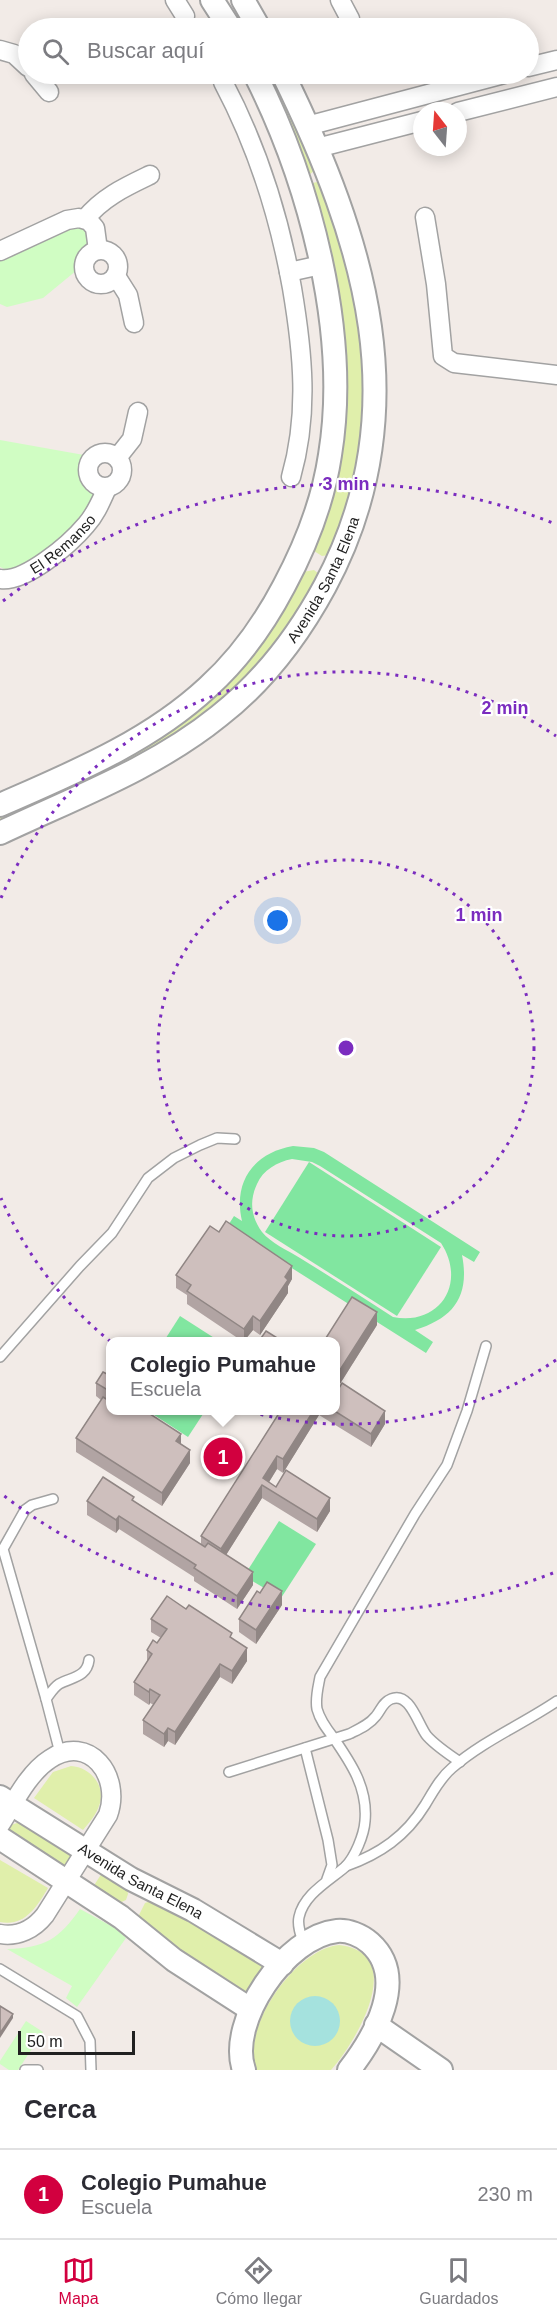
<!DOCTYPE html>
<html lang="es">
<head>
<meta charset="utf-8">
<style>
  :root { --surface:#fff; --page:#f2f2f3; --text:#2b2b33; --muted:#7c7c81; --line:#e1e1e2; --accent:#d2003f }
  body { margin:0; font-family:Arial,sans-serif; background:var(--page); color:var(--text) }
  .compass { position:absolute; left:413px; top:102px; width:54px; height:54px; border-radius:50%; background:var(--surface); box-shadow:0 3px 15px #0003; rotate:343deg }
  .scale { position:absolute; left:18px; bottom:15px; width:117px; box-sizing:border-box; padding-left:6px; border:3px solid #212121; border-top:0; font-size:16px; line-height:21px; white-space:nowrap; color:#212121; -webkit-text-stroke:4px #fff; paint-order:stroke }
  .you { position:absolute; left:278px; top:921px; width:21px; height:21px; margin:-15px; border:4px solid #fff; border-radius:50%; background:#1a73e8; box-shadow:0 0 0 9px #1a73e833 }
  .badge { display:grid; place-items:center; width:39px; height:39px; border-radius:50%; background:var(--accent); color:#fff; font-size:20px; font-weight:700 }
  .pin { position:absolute; translate:-50% -50%; border:3px solid #fff; box-shadow:0 2px 6px #0006 }
  .popup { position:absolute; left:106px; top:1337px; width:234px; height:78px; box-sizing:border-box; display:grid; place-content:center; border-radius:12px; background:var(--surface); filter:drop-shadow(0 2px 4px #0005); font-size:20px; white-space:nowrap; color:var(--muted) }
  .popup b { font-size:22px; color:var(--text) }
  .popup::after { content:''; position:absolute; left:50%; top:100%; margin-left:-12px; border:12px solid transparent; border-top-color:var(--surface) }
  .list { margin:0; padding:0; list-style:none }
  h2 { display:flex; justify-content:space-between; align-items:center; height:78px; margin:0; padding:0 24px; font-size:26px }
  h2 small { font-size:20px; font-weight:400; color:var(--muted) }
  .list li { display:grid; grid-template-columns:39px 1fr auto; gap:18px; align-items:center; box-sizing:border-box; height:90px; padding:0 24px; border-top:2px solid var(--line) }
  .list b { display:block; font-size:22px; white-space:nowrap }
  .list p { margin:0; font-size:20px; white-space:nowrap; color:var(--muted) }
  .list em { font-size:20px; font-style:normal; color:var(--muted) }
  .icon { flex:none; width:33px; height:33px; fill:none; stroke:currentColor; stroke-width:2; stroke-linecap:round; stroke-linejoin:round }
  .map { position:relative; flex:none; width:557px; height:2070px; overflow:hidden }
  .search { position:absolute; background:var(--surface); box-shadow:0 3px 15px #0003; left:18px; right:18px; top:18px; height:66px; display:flex; align-items:center; gap:15px; box-sizing:border-box; padding:0 21px; border-radius:33px; color:var(--muted); font-size:22px }
  .sheet { height:168px; background:var(--surface) }
  nav { display:flex; justify-content:space-around; align-items:center; box-sizing:border-box; height:84px; border-top:2px solid var(--line); background:var(--surface); font-size:16px; color:var(--muted) }
  nav a { display:grid; justify-items:center; gap:3px }
  nav .on { color:var(--accent) }
  .map>svg:first-child { display:block }
  .grass { fill:#e0efab }
  .park { fill:#d0fdc3 }
  .pitch { fill:#81e6a0; fill-rule:evenodd }
  .water { fill:#a5e2de }
  .lines { fill:none; stroke-linecap:round; stroke-linejoin:round }
  .service-casing { stroke:#a2a2a2; stroke-width:12 }
  .minor-casing { stroke:#a2a2a2; stroke-width:21 }
  .tertiary-casing { stroke:#a2a2a2; stroke-width:26 }
  .service { stroke:#fff; stroke-width:9 }
  .minor { stroke:#fff; stroke-width:18 }
  .tertiary { stroke:#fff; stroke-width:22 }
  .wall { fill:#b1a4a3 }
  .shaded-wall { fill:#908684 }
  .building { fill:#cebfbd; stroke:#908684; stroke-width:1.5 }
  .ring { fill:none; stroke:#7b2cbf; stroke-width:3; stroke-dasharray:3 6 }
  .labels { text-anchor:middle; stroke-width:4.5; stroke-linejoin:round; paint-order:stroke }
  .street-label { font-size:15px; fill:#212121; stroke:#fff }
  .centre { fill:#7b2cbf; stroke:#fff; stroke-width:3 }
  .ring-label { font-size:18px; text-anchor:middle; font-weight:bold; fill:#7b2cbf; stroke:#fff; stroke-width:4.5; stroke-linejoin:round; paint-order:stroke }
</style>
</head>
<body>
<div class="map">
<svg width="557" height="2070" viewBox="0 0 557 2070">
  <rect width="100%" height="100%" fill="#f2ebe7"/>
  <g class="grass">
    <path d="M265 74H274L314 171 310 174H307L289 121Z"/>
    <path d="M321 181 337 225 363 335 364 429 346 513 328 555 322 556 314 551C327 513 340 475 343 434L309 184Z"/>
    <path d="M314 570 319 574 320 579 266 658 212 712 155 748 0 825V816L159 734 303 572Z"/>
    <path d="M71 1766C90 1767 107 1786 99 1806 96 1815 89 1823 83 1830L34 1798 53 1772Z"/>
    <path d="M20 1822 71 1855 66 1866 64 1867 8 1831 11 1825Z"/>
    <path d="M0 1860 48 1888C37 1907 24 1927 0 1922Z"/>
    <path d="M102 1873 127 1888 128 1894 126 1900 117 1904 93 1887Z"/>
    <path d="M151 1901 174 1910 263 1964V1969L250 1994 243 1996 207 1972 138 1917 145 1903Z"/>
    <path d="M339 1945C409 1953 356 2042 331 2070H256C240 2027 296 1949 339 1945Z"/>
  </g>
  <g class="park">
    <path d="M65 225 88 226 90 245 78 261 77 270 43 298 7 307 0 304V257Z"/>
    <path d="M0 440 84 455 83 479 95 497 78 525 34 559 9 571 0 567Z"/>
    <path d="M80 1909 115 1928 126 1938 77 2007 66 1998 72 1986 7 1949C45 1948 59 1939 80 1909Z"/>
    <path d="M26 2021 43 2032 18 2070H9L0 2064V2061Z"/>
  </g>
  <g class="pitch">
    <path d="M293 1146 314 1148 324 1152 480 1252 474 1262 462 1255C470 1296 454 1318 415 1330L433 1342 426 1353 227 1227 234 1216 242 1221C233 1182 253 1153 293 1146ZM292 1159 312 1162 320 1166 441 1243C467 1283 440 1326 393 1317 362 1297 331 1277 300 1258 287 1250 271 1243 262 1232 251 1217 249 1201 257 1184 263 1170 277 1162 292 1159Z"/>
    <path d="M309 1162 441 1247 397 1316 265 1232Z"/>
    <path d="M180 1316 219 1341H164Z"/>
    <path d="M148 1411H205L188 1437Z"/>
    <path d="M279 1521 316 1544 281 1598 244 1576Z"/>
  </g>
  <circle class="water" cx="315" cy="2021" r="25"/>
  <g class="lines">
    <g class="service-casing">
      <g id="service">
        <path d="M0 1357 80 1266 112 1233 148 1178 174 1158 200 1145 217 1138 235 1139"/>
        <path d="M46 1699 3 1549 25 1510 32 1505 53 1499"/>
        <path d="M305 1748 328 1840 332 1865 327 1879"/>
        <path d="M60 1753 46 1699C50 1694 53 1688 59 1684 72 1677 87 1677 89 1660"/>
        <path d="M229 1772 349 1734C359 1729 369 1725 376 1716 381 1710 383 1702 391 1699 410 1691 418 1725 427 1736 436 1746 448 1754 460 1762"/>
        <path d="M346 1866C380 1854 406 1836 425 1805 433 1792 440 1778 452 1768 483 1741 523 1724 557 1701"/>
        <path d="M304 1944C301 1936 297 1926 299 1917 304 1894 329 1881 345 1867 355 1857 364 1835 365 1821 368 1788 351 1763 333 1737 326 1728 320 1720 317 1709 315 1698 318 1688 320 1677L415 1514 447 1465 467 1411 486 1346"/>
        <path d="M0 1969 77 2016 90 2041 91 2070"/>
        <path d="M25 2070H38"/>
      </g>
    </g>
    <g class="minor-casing">
      <g id="minor">
        <path d="M175 0 185 16"/>
        <path d="M340 0 350 19"/>
        <path d="M0 50 14 54 28 67"/>
        <path d="M528 67 557 60"/>
        <path d="M34 74 49 92"/>
        <path d="M223 82C258 148 279 215 292 288 303 353 309 414 291 477"/>
        <path d="M458 112 557 87"/>
        <path d="M307 126 504 74"/>
        <path d="M317 148 422 121"/>
        <path d="M425 217 436 284 443 356 454 363 557 375"/>
        <path d="M85 219C103 197 125 187 150 175"/>
        <circle cx="101" cy="267" r="17"/>
        <path d="M0 251 67 220 79 218 89 221 95 228 98 250"/>
        <path d="M289 272 321 265"/>
        <path d="M116 276 128 295 134 323"/>
        <circle cx="105" cy="470" r="17"/>
        <path d="M117 458 132 439 138 412"/>
        <path id="s1" d="M0 579C25 583 70 544 86 525 96 514 101 501 107 488"/>
        <path d="M0 1825C14 1803 28 1773 50 1759 89 1733 122 1776 108 1815L45 1915C34 1929 18 1937 0 1934"/>
      </g>
    </g>
    <g class="tertiary-casing">
      <g id="tertiary">
        <path d="M212 0 230 28"/>
        <path d="M243 0 259 28"/>
        <path d="M0 805C73 773 149 742 208 687 239 659 264 624 284 586 306 545 323 502 330 455 350 333 310 183 255 74"/>
        <path id="s2" d="M0 833C74 798 155 768 219 716 264 681 298 636 325 586 419 411 365 241 283 74"/>
        <path id="s3" d="M0 1797 131 1879 193 1910 282 1964"/>
        <path d="M0 1838 121 1917 174 1960 250 2009"/>
        <path d="M376 2025 441 2070"/>
        <path d="M244 2070C227 2022 286 1936 337 1931 348 1930 361 1935 370 1943 409 1978 374 2038 349 2070"/>
      </g>
    </g>
    <use href="#service" class="service"/>
    <use href="#minor" class="minor"/>
    <use href="#tertiary" class="tertiary"/>
  </g>
  <g class="wall">
    <path d="M176 1275 292 1279 288 1286V1293L260 1335 253 1330 244 1341H242L187 1304V1295L176 1288Z"/>
    <path d="M377 1325 338 1387 336 1385V1341Z"/>
    <path d="M111 1376V1410L181 1444 190 1463 162 1506 76 1452V1438L101 1400 96 1396V1383Z"/>
    <path d="M281 1410H336L385 1424 371 1447 319 1415 283 1473 277 1469 269 1482 276 1487 330 1511 317 1532 262 1498 226 1555 253 1585 237 1609 194 1581V1577L119 1529 116 1533 87 1515V1501H134L201 1545V1536Z"/>
    <path d="M282 1605 256 1644 239 1632V1619Z"/>
    <path d="M151 1619 232 1638 247 1661 232 1684 220 1677 175 1745 168 1741 164 1747 143 1734V1720L154 1705 150 1703 149 1705 134 1695V1682L147 1662V1650L157 1643 161 1638 151 1632Z"/>
  </g>
  <g class="shaded-wall">
    <path d="M292 1266V1279L288 1286V1293L260 1335V1321L285 1277Z"/>
    <path d="M377 1312V1325L338 1387V1373Z"/>
    <path d="M253 1316V1330L244 1341V1329Z"/>
    <path d="M314 1410H319V1415L283 1473V1459Z"/>
    <path d="M385 1411V1424L371 1447V1434Z"/>
    <path d="M181 1434V1447L176 1441Z"/>
    <path d="M190 1450V1463L162 1506V1493Z"/>
    <path d="M277 1456V1469L266 1487 263 1478Z"/>
    <path d="M262 1485V1498L221 1563V1549Z"/>
    <path d="M330 1498V1511L317 1532V1519Z"/>
    <path d="M119 1516V1529L116 1533V1520Z"/>
    <path d="M253 1572V1585L237 1609V1596Z"/>
    <path d="M282 1591V1605L256 1644V1630Z"/>
    <path d="M247 1648V1661L232 1684V1671Z"/>
    <path d="M220 1664V1677L175 1745V1732Z"/>
    <path d="M150 1689V1703L149 1705V1692Z"/>
    <path d="M168 1728V1741L164 1747V1734Z"/>
    <path d="M13 2014V2018L0 2038V2033Z"/>
  </g>
  <g class="building">
    <path d="M226 1221 292 1266 285 1277 288 1280 260 1321 253 1316 244 1329 187 1291 191 1285 176 1275 210 1226 219 1232Z"/>
    <path d="M352 1297 377 1312 338 1373 336 1371V1341H324Z"/>
    <path d="M266 1331 282 1341H259Z"/>
    <path d="M103 1372 111 1376V1392L96 1383Z"/>
    <path d="M342 1383 385 1411 371 1434 333 1410H336V1393Z"/>
    <path d="M103 1397 111 1402V1410H124L126 1412 127 1410H144L181 1434 176 1441 190 1450 162 1493 76 1438Z"/>
    <path d="M281 1410H314L283 1459 277 1456 263 1478 276 1487 286 1470 330 1498 317 1519 262 1485 221 1549 201 1536Z"/>
    <path d="M103 1477 134 1497 132 1500 205 1547 208 1543 253 1572 237 1596 194 1568 196 1565 119 1516 116 1520 87 1501Z"/>
    <path d="M267 1582 282 1591 256 1630 239 1619 257 1591 260 1593Z"/>
    <path d="M167 1596 186 1609 189 1605 232 1633 230 1637 247 1648 232 1671 220 1664 175 1732 168 1728 164 1734 143 1720 160 1695 150 1689 149 1692 134 1682 152 1654 147 1650 153 1640 157 1643 167 1629 151 1619Z"/>
    <path d="M0 2006 13 2014 0 2033Z"/>
  </g>
  <g class="ring">
    <circle cx="346" cy="1048" r="188"/>
    <path d="M556 1360A376 376 0 0 1 1 1198M1 898A376 376 0 0 1 556 736"/>
    <path d="M553 1573A564 564 0 0 1 3 1495M3 601A564 564 0 0 1 553 523"/>
  </g>
  <g class="labels">
    <g class="street-label">
      <text dy="5" stroke="none"><textPath href="#s1" startOffset="74">El Remanso</textPath></text>
      <text dy="5" stroke="none"><textPath href="#s2" startOffset="423">Avenida Santa Elena</textPath></text>
      <text dy="5" stroke="none"><textPath href="#s3" startOffset="164">Avenida Santa Elena</textPath></text>
    </g>
  </g>
  <circle cx="346" cy="1048" r="9" class="centre"/>
  <g class="ring-label">
    <text x="346" y="490">3 min</text>
    <text x="505" y="714">2 min</text>
    <text x="479" y="921">1 min</text>
  </g>
</svg>
<svg class="compass" viewBox="-18 -18 36 36"><path d="M0-13l5 13h-10z" fill="#e53935"/><path d="M0 13l5-13h-10z" fill="#7c7c81"/></svg>
<div class="scale">50 m</div>
<div class="you"></div>
<div class="pin badge" style="left:223px;top:1457px">1</div>
<div class="popup"><b>Colegio Pumahue</b>Escuela</div>
<div class="search"><svg class="icon" aria-label="search" viewBox="0 0 24 24"><circle cx="10" cy="10" r="6"/><path d="M15 15l6 6"/></svg>Buscar aquí</div>
</div>
<section class="sheet">
<h2>Cerca<small></small></h2>
<ul class="list">
<li><span class="badge">1</span><div><b>Colegio Pumahue</b><p>Escuela</p></div><em>230 m</em></li>
</ul>
</section>
<nav>
<a class="on"><svg class="icon" aria-label="map" viewBox="0 0 24 24"><path d="M3 6l6-2 6 2 6-2v14l-6 2-6-2-6 2zM9 4v14M15 6v14"/></svg>Mapa</a>
<a><svg class="icon" aria-label="directions" viewBox="0 0 24 24"><path d="M12 3l9 9-9 9-9-9zM9 14v-3h6M13 9l2 2-2 2"/></svg>Cómo llegar</a>
<a><svg class="icon" aria-label="saved" viewBox="0 0 24 24"><path d="M7 4h10v16l-5-4-5 4z"/></svg>Guardados</a>
</nav>
</body>
</html>
